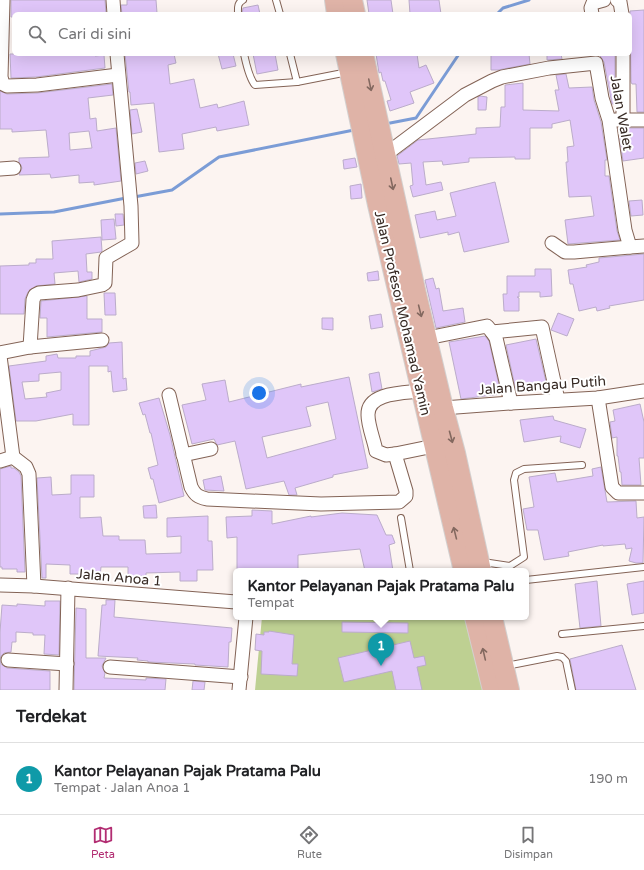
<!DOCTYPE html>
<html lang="id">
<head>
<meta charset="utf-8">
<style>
  :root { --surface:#fff; --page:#f6f6f6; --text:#202124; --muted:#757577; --line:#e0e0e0; --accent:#b22d72 }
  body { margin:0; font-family:"Varela Round",sans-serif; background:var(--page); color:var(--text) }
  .you { position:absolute; left:259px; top:393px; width:14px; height:14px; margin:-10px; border:3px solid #fff; border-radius:50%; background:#1a73e8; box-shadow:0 0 0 6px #1a73e833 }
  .badge { display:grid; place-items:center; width:26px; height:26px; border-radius:50%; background:var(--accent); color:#fff; font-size:13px; font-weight:700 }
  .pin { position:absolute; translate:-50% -33px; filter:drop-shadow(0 1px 2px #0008) }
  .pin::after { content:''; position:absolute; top:21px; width:14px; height:12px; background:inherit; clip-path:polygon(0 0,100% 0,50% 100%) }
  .popup { position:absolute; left:233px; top:568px; width:296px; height:52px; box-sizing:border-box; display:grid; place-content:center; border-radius:6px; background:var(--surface); filter:drop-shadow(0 1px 3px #0005); font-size:13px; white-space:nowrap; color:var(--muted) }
  .popup b { font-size:15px; color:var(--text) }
  .popup::after { content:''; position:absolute; left:50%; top:100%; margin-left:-8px; border:8px solid transparent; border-top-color:var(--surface) }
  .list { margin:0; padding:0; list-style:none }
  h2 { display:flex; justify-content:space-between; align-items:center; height:52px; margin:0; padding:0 16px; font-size:17px }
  h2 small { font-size:13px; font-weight:400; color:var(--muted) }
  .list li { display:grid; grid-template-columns:26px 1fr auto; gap:12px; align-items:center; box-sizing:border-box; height:72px; padding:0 16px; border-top:1px solid var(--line) }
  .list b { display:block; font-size:15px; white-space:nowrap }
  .list p { margin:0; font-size:13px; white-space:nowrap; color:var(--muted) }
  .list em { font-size:13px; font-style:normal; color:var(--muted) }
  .icon { flex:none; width:22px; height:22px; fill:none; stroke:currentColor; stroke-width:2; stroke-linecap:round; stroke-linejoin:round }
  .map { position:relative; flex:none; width:644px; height:690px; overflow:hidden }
  .search { position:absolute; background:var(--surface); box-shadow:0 4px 16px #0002; left:12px; right:12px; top:12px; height:44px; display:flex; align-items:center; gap:10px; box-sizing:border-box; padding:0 14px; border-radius:6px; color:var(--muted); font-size:15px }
  .sheet { height:124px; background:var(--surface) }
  nav { display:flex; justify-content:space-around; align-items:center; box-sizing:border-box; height:56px; border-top:1px solid var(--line); background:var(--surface); font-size:11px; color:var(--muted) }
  nav a { display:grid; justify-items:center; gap:2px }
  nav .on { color:var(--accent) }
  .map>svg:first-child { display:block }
  .green { fill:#bed092 }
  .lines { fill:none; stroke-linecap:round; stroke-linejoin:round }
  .stream { stroke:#7b9cd6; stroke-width:3 }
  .building { fill:#e0c6f9; stroke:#bbacca; fill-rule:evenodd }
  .lane-casing { stroke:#836356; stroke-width:8 }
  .street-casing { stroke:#836356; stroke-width:15 }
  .primary-casing { stroke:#d3d0cf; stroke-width:22 }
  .lane { stroke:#fff; stroke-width:6 }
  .street { stroke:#fff; stroke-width:13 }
  .primary { stroke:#dfb3a7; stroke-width:20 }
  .oneway { stroke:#83685f }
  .labels { text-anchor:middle; stroke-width:4; stroke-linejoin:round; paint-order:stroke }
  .street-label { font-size:14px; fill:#372a24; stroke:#fff }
</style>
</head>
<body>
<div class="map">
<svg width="644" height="690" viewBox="0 0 644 690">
  <rect width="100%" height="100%" fill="#fcf4f1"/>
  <path class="green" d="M262 617H492L510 690H255Z"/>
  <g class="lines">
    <g class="stream">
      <path d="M497 14 503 8 529 0"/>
      <path d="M385 124 416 118 459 54"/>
      <path d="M134 197 172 190 219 157 354 130"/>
      <path d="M0 214 54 212 126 198"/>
    </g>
  </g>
  <g class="building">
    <path d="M11 0H105L106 14H14V17H11Z"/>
    <path d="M127 0H156L157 13 122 14 121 5H127Z"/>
    <path d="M367 0H391L393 14H369Z"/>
    <path d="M409 0H439L441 14H410Z"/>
    <path d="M258 5 260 14H242L243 8Z"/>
    <path d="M644 10V112H637L636 84H632L631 82 630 11Z"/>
    <path d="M10 54H95V56L104 55 105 68 36 77 11 78Z"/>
    <path d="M125 54H174L176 63 168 65 170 84 194 79 200 108 217 104 218 108 244 101 249 125 217 131 216 127 182 134 184 149 159 152 154 103 131 105 130 92H129Z"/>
    <path d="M218 54H233L236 66 222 69Z"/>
    <path d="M253 54H275L278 70 257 74Z"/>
    <path d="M376 54H417L419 68 426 65 434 83 410 92 414 103 390 111 387 101 391 100 385 81H383L381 72 379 73Z"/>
    <path d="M491 54H529L530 64 498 70H491Z"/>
    <path d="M547 54H561L562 59 547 60Z"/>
    <path d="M599 54H615V104H612L604 62Z"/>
    <path d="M566 74 569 88 592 87 594 100 601 122 607 160H605V176H609L617 231 620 240 568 244 565 220 594 216 591 196 569 197 567 175 566 162H568L567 147 574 146 570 120 552 124V128H530V159H515V157L469 158V162L443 165 442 161 423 162 426 185 441 182 443 190 413 197 410 186 413 185 411 163 399 164 397 156 418 140 476 134V128L500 127 501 107H505V85L523 83V110L559 111 555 90H559L556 75Z"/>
    <path d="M112 84 113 95 88 98 90 119 96 118 97 131 116 128 121 181 94 185V182L79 183V175L51 178 50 174 19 175 22 168 19 162V158L49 157 46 130 12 132V129H0V91L7 94 37 93ZM89 131 92 148 70 150 69 133Z"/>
    <path d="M480 96 487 97 486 110H478V97Z"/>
    <path d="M137 109 142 132 132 134 130 110Z"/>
    <path d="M620 128H644V158L623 161 620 140Z"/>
    <path d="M355 158 357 167 344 169 343 160Z"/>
    <path d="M145 161 148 171 136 174 135 163Z"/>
    <path d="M495 182 509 242 464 252 459 232 448 235V232L420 238 415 215 435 211 437 220 456 216 450 193Z"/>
    <path d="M361 184 362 198 351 199 350 186Z"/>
    <path d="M642 200 643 215 631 216 629 201Z"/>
    <path d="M115 214H123L124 225 116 226Z"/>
    <path d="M114 219 116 239 102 240 101 220Z"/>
    <path d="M101 237 102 251 101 252 86 254 87 272H92V279L79 282 78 271 54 273 55 284 36 286 28 292 25 299 24 314H0V266L29 265V263H36V259H53L52 241Z"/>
    <path d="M644 254V300L609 306 610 308 597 311 596 307 579 311 573 284H570L568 270 587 267 586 265 599 262V258Z"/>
    <path d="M535 269H551L552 296 540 297V292H519V297H517L519 298V311H504L503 294H507V276H535Z"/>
    <path d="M378 271 379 280 368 281 367 273Z"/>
    <path d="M433 278 436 289 439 288 443 311 463 308 465 322 436 328 425 280Z"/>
    <path d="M104 293H115L116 315H105Z"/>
    <path d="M87 296V319H102V332L47 337V318H40L41 301Z"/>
    <path d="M558 313 574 319 567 336 551 330Z"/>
    <path d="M381 314 383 327 371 329 369 316Z"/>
    <path d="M322 318H333V330L322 329Z"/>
    <path d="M485 336 489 341 501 394 461 399 449 342Z"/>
    <path d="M536 339 547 386 518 392 516 391 506 345Z"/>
    <path d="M122 342 123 379 126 378 127 390 113 392 111 371 108 372V366H89V425H73V414L36 421H16L9 366 46 361V356L57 354 58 358H76V356H90V351L106 347 109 343ZM61 372V390L46 393 47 397 25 399 22 382 39 381V374Z"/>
    <path d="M379 372 382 389 372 392 369 374Z"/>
    <path d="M349 377 368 468 333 475V477L295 488 297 495H289L284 481 246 489 235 441 217 445 214 439 192 444 182 405 206 400 202 384 225 380 229 402 301 384V387ZM328 402 336 439 267 458 262 437 311 426 306 407Z"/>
    <path d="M159 398 170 435 184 496 159 503 153 479H151L148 468 158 465 151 433H150L145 414 143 415 139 403Z"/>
    <path d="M640 404 644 422V458H639L641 485H622L621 472H620L618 456H617V437L612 438 610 422 615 421 613 410Z"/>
    <path d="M553 416 554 420 586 429 580 448 560 442 561 436 524 442 520 420Z"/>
    <path d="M11 466V468H14L19 472 21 476 25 572H17V569H2V567H0V469Z"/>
    <path d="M601 467 607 502 636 501 637 518 644 517 643 563H636L629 561 632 548 626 549 625 544 603 546V545L568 552 569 556 544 560 538 530H527L523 509 534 507 529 477 555 473 557 482 593 476 592 469Z"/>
    <path d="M71 475H94V497H80V518L101 517 103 536H119V540H145L146 554 181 553V536L167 537V518L208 516V541H212L213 570H197V581H180V572L146 573V576L128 577V567H101L100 577 83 576V574H70V565L46 564V578H42L37 478 51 477 52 495 71 494Z"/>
    <path d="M221 476 224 491 205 490 203 480Z"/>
    <path d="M156 505 157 518H144L143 506Z"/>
    <path d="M252 510 272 511V524L311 516V517L342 513 377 515 386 535H392L395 543 389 545 393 571H365L360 549 298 555V571H237V537L227 538 226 517 252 516Z"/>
    <path d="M597 581 601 626 580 628 575 584Z"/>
    <path d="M644 581V613L632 615 627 584Z"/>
    <path d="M106 600H115L114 617 232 628 231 642H229L228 667 195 665V664L148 662V661L137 660 138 658 98 656 102 605H106Z"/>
    <path d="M45 601H60L59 655 44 654 45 635H33V633L16 632V642H12L11 652 4 653 1 656 0 660 1 664 7 668 50 671V690H0V632L2 605 17 606V604L45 606Z"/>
    <path d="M76 608 86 609V658H106L102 666 105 673 104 678 146 680V678L166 679 165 690H74Z"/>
    <path d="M342 622 408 623V633L342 632Z"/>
    <path d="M269 631 294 635 292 664H298L297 676 261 674 262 651 255 650 256 634 264 635V632H269Z"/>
    <path d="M410 641 414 658 424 656 426 665 417 667 422 690H396L392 671 344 682 338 658Z"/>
    <path d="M622 645 636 690H576L570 659Z"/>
    <path d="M193 681 205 682 204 690H192Z"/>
  </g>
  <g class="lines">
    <g class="lane-casing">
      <g id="lane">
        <path d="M276 0 280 14"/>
        <path d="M238 14C238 8 237 3 243 0"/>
        <path d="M244 54C246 63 249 78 255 85L297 82"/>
        <path d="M290 54 297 82 348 72"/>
        <path d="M401 518 410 571"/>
        <path d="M483 562 510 566 524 557 514 480 516 473 524 469 582 465"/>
        <path d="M526 580 644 567"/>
        <path d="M562 634 644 626"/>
        <path d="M506 666 557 656 562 657 566 661 572 690"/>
      </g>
    </g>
    <g class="street-casing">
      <g id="street">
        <path d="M3 0 1 77 3 84 7 86 37 85 118 75"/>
        <path d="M113 0 114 14"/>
        <path d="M617 0 620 2 622 14"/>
        <path d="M592 14 591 8 593 3 604 0"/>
        <path d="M623 54V120"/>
        <path d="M615 120H644"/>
        <path d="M385 155 465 95 492 81 502 77 549 68 596 63 602 98 609 120 625 230 630 247 644 246"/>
        <path d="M0 169 14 168"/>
        <path d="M552 243 565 252H574L630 247"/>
        <path d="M492 332 542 327 558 400"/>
        <path d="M427 338 487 326 492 332 496 338 511 403"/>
        <path d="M30 347 33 300 35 295 39 293 78 290 102 285 105 283 106 258 132 243 131 206 117 54"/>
        <path d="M0 353 30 347 102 340"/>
        <path d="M0 356 13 457 0 461"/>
        <path d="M169 395 191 487C195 495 198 497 207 499L321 504 399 502 406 496V491L395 454 434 446"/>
        <path d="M598 398 612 487 618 493H644"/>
        <path d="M443 408 511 403 598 398 644 391"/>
        <path d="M395 454 386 455 376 451C374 440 368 426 368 415 367 392 405 393 421 391"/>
        <path d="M183 455 211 449"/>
        <path d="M13 457 26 467 29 474 34 586"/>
        <path d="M0 585 34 586 236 602"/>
        <path d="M8 660 67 664"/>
        <path d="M110 667 241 677"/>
        <path d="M66 690 68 588"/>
        <path d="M239 690 246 617"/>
      </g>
    </g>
    <g class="primary-casing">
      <g id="primary">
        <path d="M335 0 337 14"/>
        <path d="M352 0 355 14"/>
        <path d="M346 54 378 205 464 571"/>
        <path d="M363 54 416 294 443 408 455 453 481 571"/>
        <path d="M475 617 493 690"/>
        <path d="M492 617 509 690"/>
      </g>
    </g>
    <use href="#lane" class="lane"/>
    <use href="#street" class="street"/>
    <use href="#primary" class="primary"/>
  </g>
  <defs><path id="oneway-shaft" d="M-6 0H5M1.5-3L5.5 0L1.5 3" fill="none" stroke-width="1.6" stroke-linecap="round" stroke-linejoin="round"/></defs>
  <g class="oneway">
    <use href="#oneway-shaft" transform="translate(370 85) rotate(78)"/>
    <use href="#oneway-shaft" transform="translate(392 184) rotate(78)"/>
    <use href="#oneway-shaft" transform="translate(420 311) rotate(76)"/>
    <use href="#oneway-shaft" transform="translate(451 437) rotate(75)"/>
    <use href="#oneway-shaft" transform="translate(455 533) rotate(-104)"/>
    <use href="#oneway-shaft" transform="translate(484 654) rotate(-103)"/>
  </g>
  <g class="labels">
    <g class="street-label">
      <text transform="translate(622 113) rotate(80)" y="5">Jalan Walet</text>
      <text transform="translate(403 313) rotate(77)" y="5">Jalan Profesor Mohamad Yamin</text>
      <text transform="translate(542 385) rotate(-4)" y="5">Jalan Bangau Putih</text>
      <text transform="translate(119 577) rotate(5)" y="5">Jalan Anoa 1</text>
    </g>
  </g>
</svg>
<div class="you"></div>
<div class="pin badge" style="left:381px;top:666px;background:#0f9aa8">1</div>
<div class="popup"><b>Kantor Pelayanan Pajak Pratama Palu</b>Tempat</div>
<div class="search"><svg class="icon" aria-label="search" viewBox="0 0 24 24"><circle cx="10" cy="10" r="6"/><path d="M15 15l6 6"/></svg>Cari di sini</div>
</div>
<section class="sheet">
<h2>Terdekat<small></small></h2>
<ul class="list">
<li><span class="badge" style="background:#0f9aa8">1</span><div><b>Kantor Pelayanan Pajak Pratama Palu</b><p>Tempat · Jalan Anoa 1</p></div><em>190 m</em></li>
</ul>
</section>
<nav>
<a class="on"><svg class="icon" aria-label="map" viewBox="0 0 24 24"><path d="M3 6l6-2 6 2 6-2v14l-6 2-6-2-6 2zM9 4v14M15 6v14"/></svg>Peta</a>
<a><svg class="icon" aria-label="directions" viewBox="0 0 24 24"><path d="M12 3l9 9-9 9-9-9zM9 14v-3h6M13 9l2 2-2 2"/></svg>Rute</a>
<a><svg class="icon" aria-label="saved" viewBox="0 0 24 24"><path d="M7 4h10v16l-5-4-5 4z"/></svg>Disimpan</a>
</nav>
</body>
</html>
